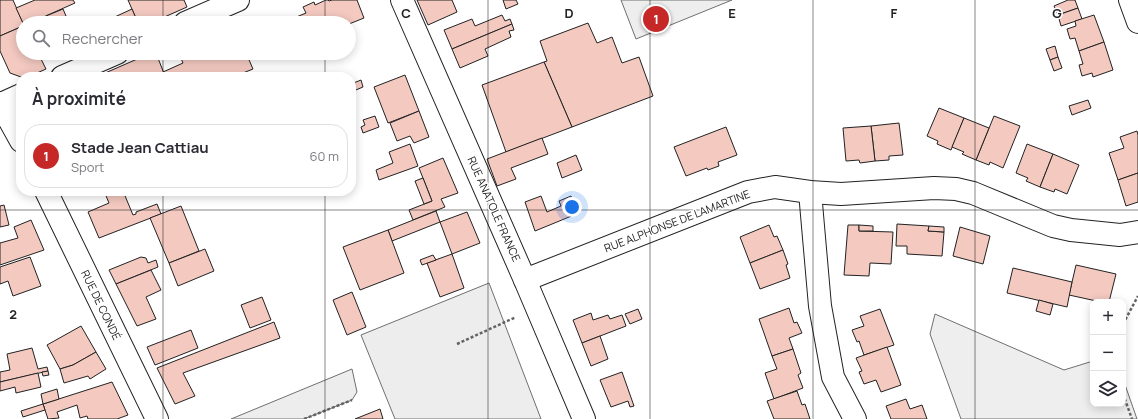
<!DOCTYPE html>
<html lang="fr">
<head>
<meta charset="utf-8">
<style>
  :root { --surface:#fff; --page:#f2f2f3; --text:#2b2b33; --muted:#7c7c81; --line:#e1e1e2; --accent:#c62828 }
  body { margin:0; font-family:Manrope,sans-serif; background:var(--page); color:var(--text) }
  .controls { position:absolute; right:12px; bottom:12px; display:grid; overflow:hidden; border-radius:8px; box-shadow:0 2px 10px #0003 }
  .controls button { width:36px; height:36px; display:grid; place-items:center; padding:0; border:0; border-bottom:1px solid var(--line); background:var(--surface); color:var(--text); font:20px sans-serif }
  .you { position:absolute; left:572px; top:207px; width:14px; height:14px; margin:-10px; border:3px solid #fff; border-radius:50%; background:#1a73e8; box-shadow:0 0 0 6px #1a73e833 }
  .badge { display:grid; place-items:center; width:26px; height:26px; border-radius:50%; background:var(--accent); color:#fff; font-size:13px; font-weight:700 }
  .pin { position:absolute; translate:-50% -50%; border:2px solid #fff; box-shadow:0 1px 4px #0006 }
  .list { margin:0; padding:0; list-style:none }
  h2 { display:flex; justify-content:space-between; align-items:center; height:52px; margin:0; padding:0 16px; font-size:17px }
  h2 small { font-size:13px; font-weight:400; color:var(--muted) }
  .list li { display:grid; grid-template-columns:26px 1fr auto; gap:12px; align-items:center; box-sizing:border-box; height:64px; margin:0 8px 8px; padding:0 8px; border:1px solid var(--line); border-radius:16px }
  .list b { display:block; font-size:15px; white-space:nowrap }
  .list p { margin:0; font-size:13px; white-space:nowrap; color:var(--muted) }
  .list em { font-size:13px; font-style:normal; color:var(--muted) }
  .icon { flex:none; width:22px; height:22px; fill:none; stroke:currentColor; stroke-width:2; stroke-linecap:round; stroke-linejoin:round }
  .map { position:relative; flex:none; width:1138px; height:419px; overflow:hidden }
  .search { position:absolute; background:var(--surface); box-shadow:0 2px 10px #0003; left:16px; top:16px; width:340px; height:44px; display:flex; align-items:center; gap:10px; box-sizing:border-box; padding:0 14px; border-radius:22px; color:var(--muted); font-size:15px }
  .panel { position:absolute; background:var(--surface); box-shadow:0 2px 10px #0003; left:16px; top:72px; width:340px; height:124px; border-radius:16px }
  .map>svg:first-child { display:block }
  .green { fill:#eee; stroke:#6f6f6f }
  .parking { fill:#ededed; stroke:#6f6f6f }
  .building { fill:#f3c9c0; stroke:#222 }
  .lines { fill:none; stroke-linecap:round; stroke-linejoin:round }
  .minor-casing { stroke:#222; stroke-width:24 }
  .major-casing { stroke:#222; stroke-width:24 }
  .path { stroke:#646464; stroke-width:2.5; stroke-dasharray:3 2; stroke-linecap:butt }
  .minor { stroke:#fff; stroke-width:22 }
  .major { stroke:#fff; stroke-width:22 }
  .grid { fill:none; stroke:#222; stroke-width:1; stroke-opacity:0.55 }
  .labels { text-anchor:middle; stroke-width:3; stroke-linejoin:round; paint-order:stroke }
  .street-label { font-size:11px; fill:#222; stroke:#fff }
  .grid-label { font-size:13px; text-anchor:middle; font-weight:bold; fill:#222; stroke:#fff; stroke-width:3; stroke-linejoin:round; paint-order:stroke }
</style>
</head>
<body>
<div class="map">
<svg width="1138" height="419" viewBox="0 0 1138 419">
  <rect width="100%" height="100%" fill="#fff"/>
  <g class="green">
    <path d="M621 0H732L636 39Z"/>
    <path d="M935 314 1064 370 1093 361V404H1123V379L1137 419H961L930 334Z"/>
  </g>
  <g class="parking">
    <path d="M489 283 541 419H395L361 335Z"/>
    <path d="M352 369 357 392 352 400 304 419H231Z"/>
  </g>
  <g class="building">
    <path d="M0 0H13L23 23V26L0 36Z"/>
    <path d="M35 0H73L75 3 30 23H23L16 8Z"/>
    <path d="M128 0H184L187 7 151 23H138Z"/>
    <path d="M326 0H328L329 1 332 0H357L364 18 349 24V23H282L306 13 303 7 314 2 315 5Z"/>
    <path d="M417 0H452L457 12 428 25Z"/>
    <path d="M503 0H516L518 4 506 9Z"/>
    <path d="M1068 0H1075L1078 8 1058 15 1054 6Z"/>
    <path d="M1078 8 1082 19 1061 26 1058 15Z"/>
    <path d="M63 9 66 16 49 23 46 16Z"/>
    <path d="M132 9 138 23H107L106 21Z"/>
    <path d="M502 15 505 21 510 19 512 24 452 49 444 30 472 19 475 26Z"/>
    <path d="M1094 15 1104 42 1079 51 1075 38 1070 39 1067 29 1076 26 1075 21Z"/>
    <path d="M588 23 597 43 612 37 622 63 639 57 653 96 572 127 544 62 547 61 540 41Z"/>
    <path d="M512 24 514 30 509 31 511 37 485 49 488 56 460 68 452 49Z"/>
    <path d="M23 26V53H38L46 69 28 77H21L10 73 0 51V36Z"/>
    <path d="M1104 42 1113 70 1093 77 1092 73 1082 76 1079 65 1083 64 1079 51Z"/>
    <path d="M1055 46 1058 57 1050 60 1046 49Z"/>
    <path d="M151 53H156L165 76 96 77Z"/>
    <path d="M176 53H246L253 69 233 77H165L163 72 183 63 180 56 178 57Z"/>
    <path d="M1058 57 1062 68 1054 71 1050 60Z"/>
    <path d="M544 62 572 127 506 152 482 85Z"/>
    <path d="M405 75 419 111 388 123 374 87Z"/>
    <path d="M361 80 363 87 351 92V84Z"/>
    <path d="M1088 100 1091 108 1072 115 1069 106Z"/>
    <path d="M939 108 964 118 951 150 937 144 938 141 927 136Z"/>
    <path d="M419 111 429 137 414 143 410 136 397 141 390 123Z"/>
    <path d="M375 116 379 127 363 133 361 127 365 125 363 120Z"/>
    <path d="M994 116 1020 126 1003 168 990 162 989 165 976 160Z"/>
    <path d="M964 118 989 128 976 160 962 154 964 152 952 147Z"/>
    <path d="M899 123 903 155 889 156V160L875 161 871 126Z"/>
    <path d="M871 126 875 161 860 163 859 160 846 161 843 128Z"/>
    <path d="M726 127 737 155 718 162 719 166 708 170 707 168 686 176 674 147Z"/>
    <path d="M1137 131 1138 135V173L1118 180 1109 153 1124 148 1120 137Z"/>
    <path d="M542 138 548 154 511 168 516 179 497 186 487 159Z"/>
    <path d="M410 144 418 166 379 180 376 170 393 163 389 152Z"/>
    <path d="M1027 144 1053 154 1040 187 1026 181 1028 178 1016 173Z"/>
    <path d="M1053 154 1079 165 1067 194 1055 189 1054 192 1040 187Z"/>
    <path d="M576 155 582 170 562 178 557 163Z"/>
    <path d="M443 158 458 193 441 199 445 207 413 220 409 210 432 201 419 168Z"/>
    <path d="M1138 173V202L1126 206 1118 180Z"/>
    <path d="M423 178 432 201 424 204 415 181Z"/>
    <path d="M69 191H82L71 195Z"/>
    <path d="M104 191H123L133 215 136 214V212L157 204 161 214 99 238 88 212 109 203Z"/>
    <path d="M541 196 547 212 561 206 559 201 571 196 576 210 572 211 574 215 535 231 525 202Z"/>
    <path d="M4 205 9 225 0 227V206Z"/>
    <path d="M181 206 199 251 169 263 150 218Z"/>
    <path d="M436 211 440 222 392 241 388 230Z"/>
    <path d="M467 212 480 243 452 254 440 222Z"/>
    <path d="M31 220 44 250 0 265V243L18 238 14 227Z"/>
    <path d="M897 224 929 226 928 231 944 232 942 256 907 254V246H896Z"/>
    <path d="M769 225 774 237 777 236 783 250 750 263 740 237Z"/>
    <path d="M848 225H859V231L893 232 891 264 870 263 869 276 844 275Z"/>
    <path d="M859 225 873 226V231H859Z"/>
    <path d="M929 226 944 227V232L928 231Z"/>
    <path d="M960 227 990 236 983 264 953 256Z"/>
    <path d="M388 230 404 273 360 290 343 247Z"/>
    <path d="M205 249 214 271 178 286 169 263Z"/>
    <path d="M783 250 788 264 786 265 790 278 760 289 750 263Z"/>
    <path d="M452 254 464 288 440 297 427 263Z"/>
    <path d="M433 255 436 260 422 265 420 260Z"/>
    <path d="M30 257 41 286 13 296 8 281 0 284V267Z"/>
    <path d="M141 257 146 258 148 263 156 260 158 267 116 284 109 270Z"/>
    <path d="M1076 265 1116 274 1109 302H1101L1069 295Z"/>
    <path d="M1013 268 1072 282 1067 307 1007 293Z"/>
    <path d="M151 270 161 290 146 297 156 319 137 326 116 284Z"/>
    <path d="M352 292 366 327 347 335 333 300Z"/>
    <path d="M262 297 271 320 250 328 241 305Z"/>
    <path d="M1039 300 1053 304 1050 315 1036 311Z"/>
    <path d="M789 308 794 323 797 322 802 333 789 338 793 349 772 356 759 319Z"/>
    <path d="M638 309 642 319 630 324 625 314Z"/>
    <path d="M880 309 894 345 864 355 859 341 857 342 852 330 864 326 860 316Z"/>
    <path d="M591 313 593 320 608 315 610 319 622 315 626 326 582 343 573 320Z"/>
    <path d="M274 322 280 338 183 373 195 396 175 404 157 368Z"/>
    <path d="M81 326 96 352 73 365 60 369 47 345Z"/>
    <path d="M191 330 198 348 155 365 147 347Z"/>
    <path d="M600 336 608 359 591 366 582 343Z"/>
    <path d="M887 347 901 385 881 392 876 380 864 384 859 372 862 371 856 358Z"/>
    <path d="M32 348 38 369 47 367 48 371 0 382V372L10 370 7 354Z"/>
    <path d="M793 349 801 373 798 375 803 388 774 399 765 373 777 369 772 356Z"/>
    <path d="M96 352 106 369 90 379 88 376 64 383 60 369 73 365Z"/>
    <path d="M48 371 49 375 43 376 42 372Z"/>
    <path d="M622 372 634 406 630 407 628 401 611 407 600 380Z"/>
    <path d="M38 373 41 387 16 393 15 387 0 391V382Z"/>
    <path d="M112 382 128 415 117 419H88L87 416 80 418 77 405 57 412 59 418 48 419 43 404Z"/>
    <path d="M57 389 59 399 43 404 41 394Z"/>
    <path d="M797 391 802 405 805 404 810 419H774L767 401Z"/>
    <path d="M906 399 910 409 922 405 927 419H891L886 406Z"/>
    <path d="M43 404 45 410 23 417 21 411Z"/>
    <path d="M380 409 383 419H355Z"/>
  </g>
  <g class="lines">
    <g class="minor-casing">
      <g id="minor">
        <path d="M402 0 525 280 584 419"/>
        <path d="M1130 0 1138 22"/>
        <path d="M185 23 238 0"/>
        <path d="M62 77 117 53"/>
        <path d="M1 104 21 95"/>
        <path d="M810 192 820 306 833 377 855 419"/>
        <path d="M525 280 748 192 775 187 810 192 841 194 934 188 956 189 973 193 1053 226 1071 230 1120 235 1138 232"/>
      </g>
    </g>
    <g class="major-casing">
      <g id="major">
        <path d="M0 103 21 141"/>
        <path d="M46 191 157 419"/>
      </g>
    </g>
    <g class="path">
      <path d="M1123 324 1138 296"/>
      <path d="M457 344 516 317"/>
      <path d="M1123 394 1132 419"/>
      <path d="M304 419 352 400"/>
    </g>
    <use href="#minor" class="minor"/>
    <use href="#major" class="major"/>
  </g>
  <path class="grid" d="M163 0V23M325 0V23M488 0V419M650 0V419M813 0V419M975 0V419M163 53V77M325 53V77M163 191V419M325 191V419M0 210H1138"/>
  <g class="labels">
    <g class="street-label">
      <text transform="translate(494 209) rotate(66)" y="4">RUE ANATOLE FRANCE</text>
      <text transform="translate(677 221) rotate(-21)" y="4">RUE ALPHONSE DE LAMARTINE</text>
      <text transform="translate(101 305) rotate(64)" y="4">RUE DE CONDÉ</text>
    </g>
  </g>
  <g class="grid-label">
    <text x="406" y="18">C</text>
    <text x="569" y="18">D</text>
    <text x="732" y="18">E</text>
    <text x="894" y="18">F</text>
    <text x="1057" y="18">G</text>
    <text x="13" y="319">2</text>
  </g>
</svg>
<div class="controls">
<button>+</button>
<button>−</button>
<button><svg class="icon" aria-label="layers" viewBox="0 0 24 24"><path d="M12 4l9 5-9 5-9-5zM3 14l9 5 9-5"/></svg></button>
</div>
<div class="you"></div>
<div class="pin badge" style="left:656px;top:19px">1</div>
<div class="search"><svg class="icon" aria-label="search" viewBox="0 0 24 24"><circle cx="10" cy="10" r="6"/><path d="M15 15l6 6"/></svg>Rechercher</div>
<section class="panel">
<h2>À proximité<small></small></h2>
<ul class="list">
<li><span class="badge">1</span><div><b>Stade Jean Cattiau</b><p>Sport</p></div><em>60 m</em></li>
</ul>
</section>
</div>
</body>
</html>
